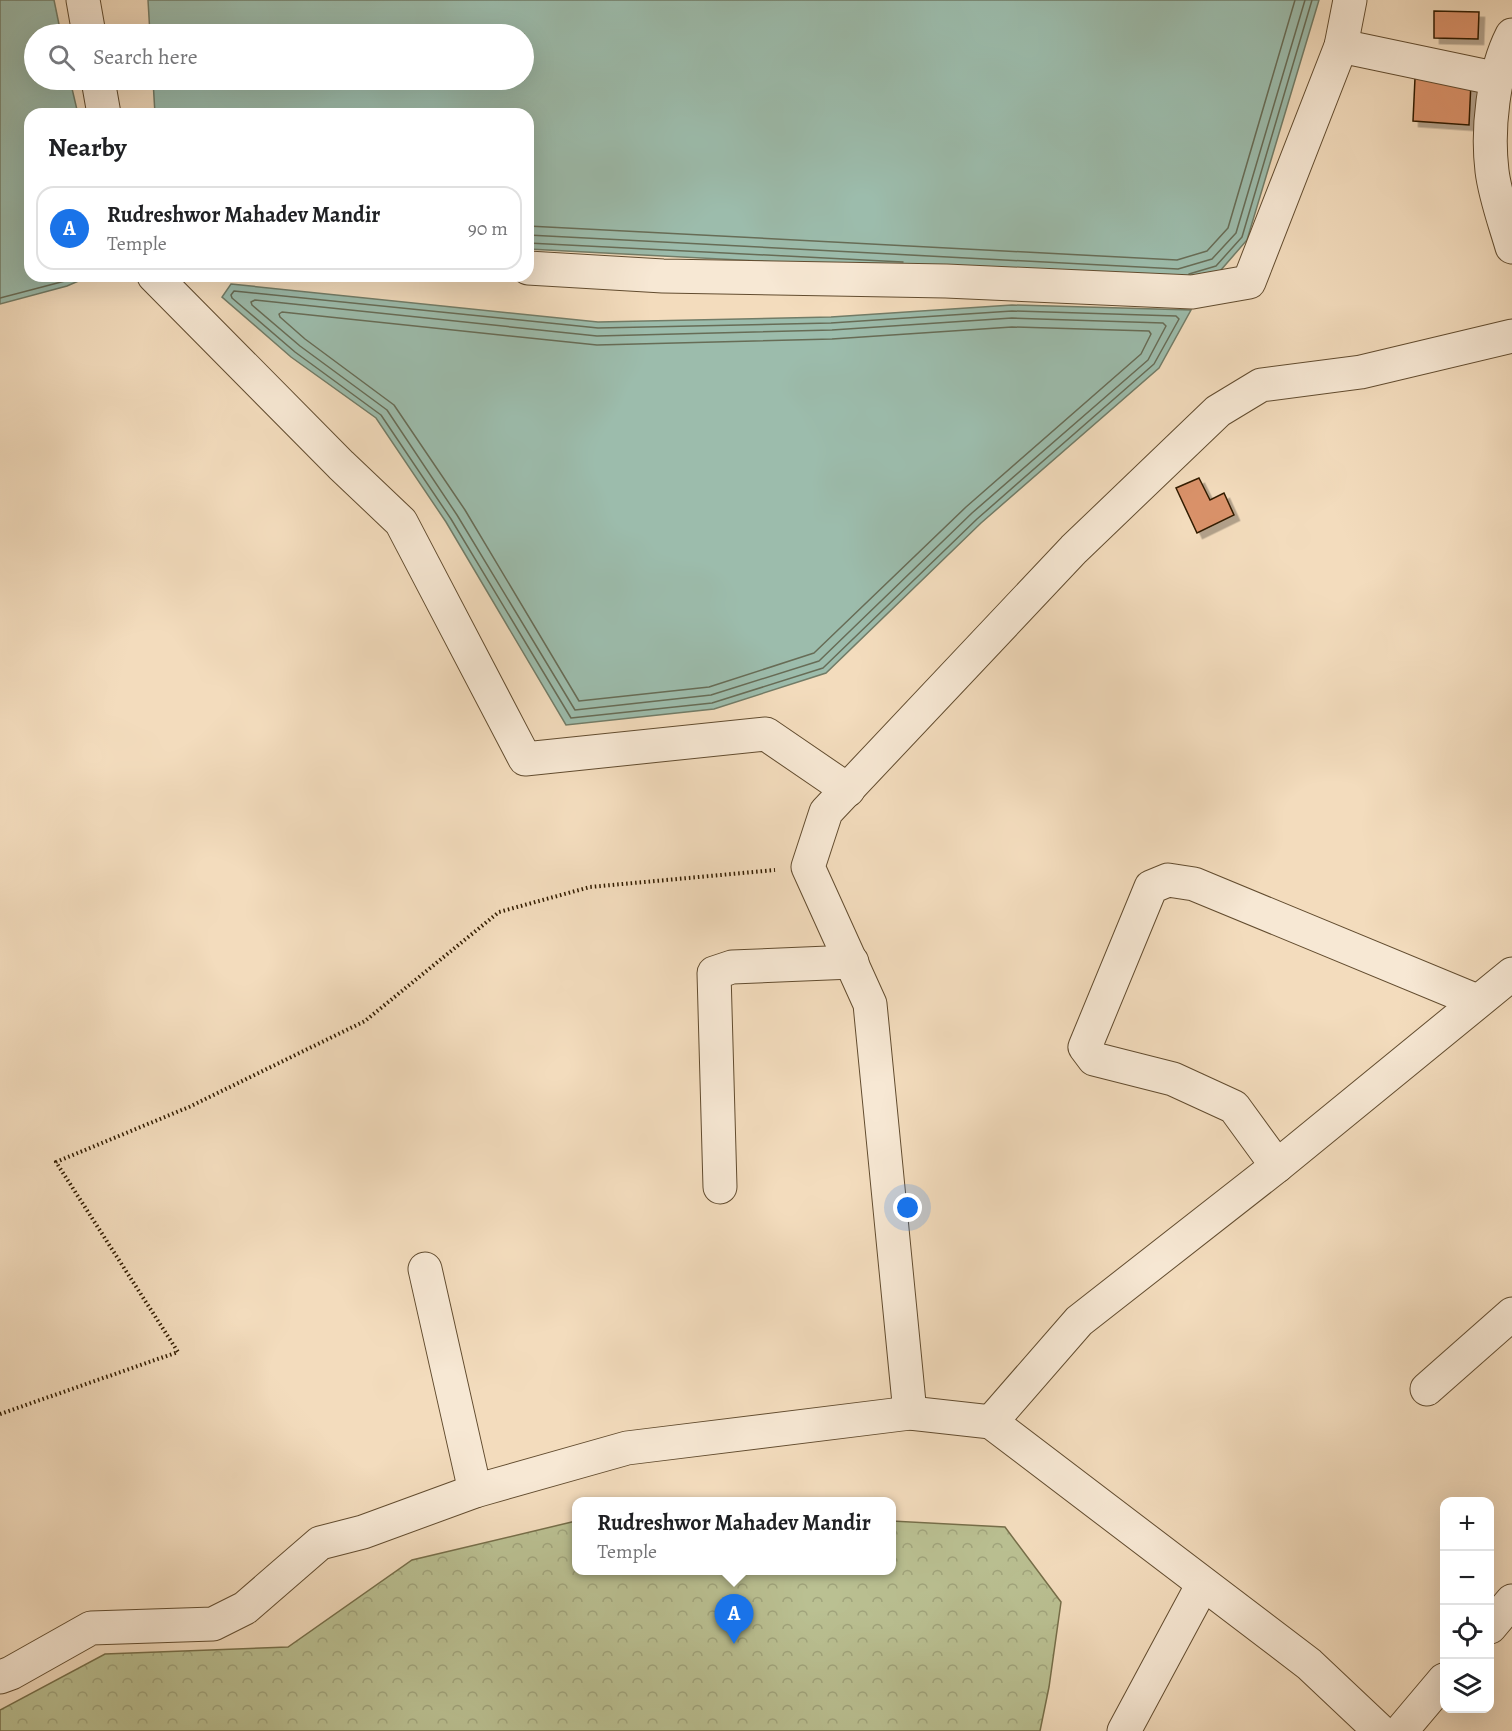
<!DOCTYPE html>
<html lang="en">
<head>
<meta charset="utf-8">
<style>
  :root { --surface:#fff; --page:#f2f2f2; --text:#202124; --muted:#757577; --line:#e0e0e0; --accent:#1a73e8 }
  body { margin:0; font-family:Alegreya,serif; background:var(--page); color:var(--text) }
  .controls { position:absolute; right:18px; bottom:18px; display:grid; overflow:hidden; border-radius:12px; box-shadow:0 6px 24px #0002 }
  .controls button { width:54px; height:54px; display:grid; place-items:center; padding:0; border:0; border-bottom:2px solid var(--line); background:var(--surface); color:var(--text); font:30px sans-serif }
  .you { position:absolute; left:908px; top:1208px; width:21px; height:21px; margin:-15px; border:4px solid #fff; border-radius:50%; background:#1a73e8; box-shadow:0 0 0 9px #1a73e833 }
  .badge { display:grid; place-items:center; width:39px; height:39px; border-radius:50%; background:var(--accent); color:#fff; font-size:20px; font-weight:700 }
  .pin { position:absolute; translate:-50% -50px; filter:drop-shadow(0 2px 3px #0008) }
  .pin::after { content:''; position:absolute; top:32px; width:21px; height:18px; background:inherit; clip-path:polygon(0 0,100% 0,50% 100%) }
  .popup { position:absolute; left:572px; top:1497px; width:324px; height:78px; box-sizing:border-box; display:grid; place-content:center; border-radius:12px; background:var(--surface); filter:drop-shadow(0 2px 4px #0005); font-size:20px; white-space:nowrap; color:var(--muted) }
  .popup b { font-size:22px; color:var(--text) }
  .popup::after { content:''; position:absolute; left:50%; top:100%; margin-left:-12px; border:12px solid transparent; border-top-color:var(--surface) }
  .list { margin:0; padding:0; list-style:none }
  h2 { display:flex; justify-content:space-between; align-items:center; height:78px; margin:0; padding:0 24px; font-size:26px }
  h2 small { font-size:20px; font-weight:400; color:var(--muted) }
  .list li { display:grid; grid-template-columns:39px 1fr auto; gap:18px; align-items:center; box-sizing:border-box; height:84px; margin:0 12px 12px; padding:0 12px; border:2px solid var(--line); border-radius:18px }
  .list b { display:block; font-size:22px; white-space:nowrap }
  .list p { margin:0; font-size:20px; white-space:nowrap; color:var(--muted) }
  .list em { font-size:20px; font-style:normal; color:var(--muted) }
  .icon { flex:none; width:33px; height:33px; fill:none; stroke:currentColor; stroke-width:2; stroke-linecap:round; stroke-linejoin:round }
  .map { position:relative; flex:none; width:1512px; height:1731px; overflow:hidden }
  .search { position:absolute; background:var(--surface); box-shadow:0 6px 24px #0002; left:24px; top:24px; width:510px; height:66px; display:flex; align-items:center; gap:15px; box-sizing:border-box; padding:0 21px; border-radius:33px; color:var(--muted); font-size:22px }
  .panel { position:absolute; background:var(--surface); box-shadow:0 6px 24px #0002; left:24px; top:108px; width:510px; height:174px; border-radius:18px }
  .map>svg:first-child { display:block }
  .forest { fill:url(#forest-crowns); stroke:#766e49; stroke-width:1.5 }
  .water { fill:#9cbcac; stroke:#727c67; stroke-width:1.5 }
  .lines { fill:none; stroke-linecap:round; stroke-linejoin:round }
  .shore { stroke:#676c56; stroke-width:1.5 }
  .building { fill:#da926b; stroke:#321c00; stroke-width:1.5; filter:url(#shadow) }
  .minor-casing { stroke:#624c2f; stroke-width:35 }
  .path { stroke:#321c00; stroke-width:4; stroke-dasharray:1.5 3; stroke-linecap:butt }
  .minor { stroke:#f7e8d4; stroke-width:33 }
</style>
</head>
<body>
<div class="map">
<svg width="1512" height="1731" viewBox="0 0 1512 1731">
  <defs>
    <pattern id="forest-crowns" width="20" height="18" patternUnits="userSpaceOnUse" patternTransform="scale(1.5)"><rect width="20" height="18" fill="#bac092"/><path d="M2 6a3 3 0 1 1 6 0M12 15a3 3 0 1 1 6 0" fill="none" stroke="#a0a47c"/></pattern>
    <filter id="shadow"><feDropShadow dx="5.5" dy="5.5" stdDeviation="0" flood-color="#0004"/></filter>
  </defs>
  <rect width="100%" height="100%" fill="#f3dcbd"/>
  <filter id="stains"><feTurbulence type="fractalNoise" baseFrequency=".00333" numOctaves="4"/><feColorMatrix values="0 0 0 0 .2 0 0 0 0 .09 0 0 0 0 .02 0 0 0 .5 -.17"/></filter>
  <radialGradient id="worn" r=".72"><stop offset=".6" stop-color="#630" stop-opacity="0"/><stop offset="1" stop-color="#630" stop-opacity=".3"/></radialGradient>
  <path class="forest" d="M576 1521V1570H891L892 1521 1005 1527 1061 1602 1049 1687 1040 1731H0V1710L105 1654 288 1647 412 1560Z"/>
  <g class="water">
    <path d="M0 0H54L61 34H34V80H70L78 114H30V276H90L67 286 0 304Z"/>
    <path d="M148 0H1319L1247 240 1220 271 1180 283 528 249V114H155L153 80H524V34H150Z"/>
    <path d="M231 284 598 322 831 317 1012 305 1191 310 1159 368 981 523 826 673 714 709 566 725 446 522 376 418 291 357 222 297Z"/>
  </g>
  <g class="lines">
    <g class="shore">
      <path d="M528 226 1177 260 1207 251 1228 228 1295 0"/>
      <path d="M528 235 1178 269 1212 259 1236 233 1305 0"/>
      <path d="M528 243 903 262"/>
      <path d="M1189 274 1216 266 1242 237 1312 0"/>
      <path d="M234 291 598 328 831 323 1012 311 1176 316 1179 319 1154 364 977 519 823 668 712 703 571 718 451 519 381 415 295 352 232 298 231 295Z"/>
      <path d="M0 298 65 281 76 276"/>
      <path d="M255 300 597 336 832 330 1012 318 1163 323 1166 326 1148 360 972 513 819 661 711 695 575 710 457 515 387 410 300 346 252 305 251 302Z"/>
      <path d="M282 312 597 345 832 339 1012 327 1149 331 1151 334 1141 354 966 507 814 653 709 687 579 701 465 510 394 405 305 339 280 317 279 314Z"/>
    </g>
  </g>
  <g class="building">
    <path d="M1434 11 1479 12 1478 39 1434 38Z"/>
    <path d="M1415 78 1471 82 1469 125 1413 121Z"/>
    <path d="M1199 478 1210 500 1224 493 1234 515 1197 533 1176 488Z"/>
  </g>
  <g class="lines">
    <g class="minor-casing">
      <g id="minor">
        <path d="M83 0 89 34"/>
        <path d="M1512 35C1493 72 1487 130 1492 171 1495 196 1505 223 1512 247"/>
        <path d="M1341 46 1498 79"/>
        <path d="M98 80 104 114"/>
        <path d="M528 268 663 276 946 281 1192 292 1249 282 1341 46 1350 0"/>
        <path d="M154 276 341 465 401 522 525 759 766 734 848 790"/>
        <path d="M1277 1166 1234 1107 1173 1079 1094 1059 1085 1047 1151 887 1168 880 1194 884 1477 1001"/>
        <path d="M720 1187 714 973 732 967 852 962"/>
        <path d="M425 1269 475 1491"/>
        <path d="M1427 1389 1512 1314"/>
        <path d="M910 1413 870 1004 808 867 826 812 1074 549 1218 411 1261 385 1361 372 1512 336"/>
        <path d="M991 1422 1079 1321 1277 1166 1512 974"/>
        <path d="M1490 1627 1512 1601"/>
        <path d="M0 1677 11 1673 91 1628 213 1624 245 1608 320 1543 363 1532 475 1491 627 1448 910 1413 991 1422 1309 1664 1380 1731"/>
        <path d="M1124 1731 1203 1584"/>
        <path d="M1401 1731 1444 1680"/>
      </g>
    </g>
    <path class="path" d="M0 1414 178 1352 56 1162 189 1107 365 1021 499 912 590 887 775 870"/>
    <use href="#minor" class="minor"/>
  </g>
  <rect width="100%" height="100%" filter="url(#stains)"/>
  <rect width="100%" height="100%" fill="url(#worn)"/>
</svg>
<div class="controls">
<button>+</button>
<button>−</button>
<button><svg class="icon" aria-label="locate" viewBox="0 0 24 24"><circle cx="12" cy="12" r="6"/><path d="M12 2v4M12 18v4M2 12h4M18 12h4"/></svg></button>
<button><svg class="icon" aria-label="layers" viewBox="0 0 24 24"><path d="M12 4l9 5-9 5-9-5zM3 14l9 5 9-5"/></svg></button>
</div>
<div class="you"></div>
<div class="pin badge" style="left:734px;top:1644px">A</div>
<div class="popup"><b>Rudreshwor Mahadev Mandir</b>Temple</div>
<div class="search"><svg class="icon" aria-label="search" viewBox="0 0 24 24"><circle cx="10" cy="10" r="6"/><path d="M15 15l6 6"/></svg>Search here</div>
<section class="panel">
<h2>Nearby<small></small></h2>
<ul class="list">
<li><span class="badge">A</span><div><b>Rudreshwor Mahadev Mandir</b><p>Temple</p></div><em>90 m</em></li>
</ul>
</section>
</div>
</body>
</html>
